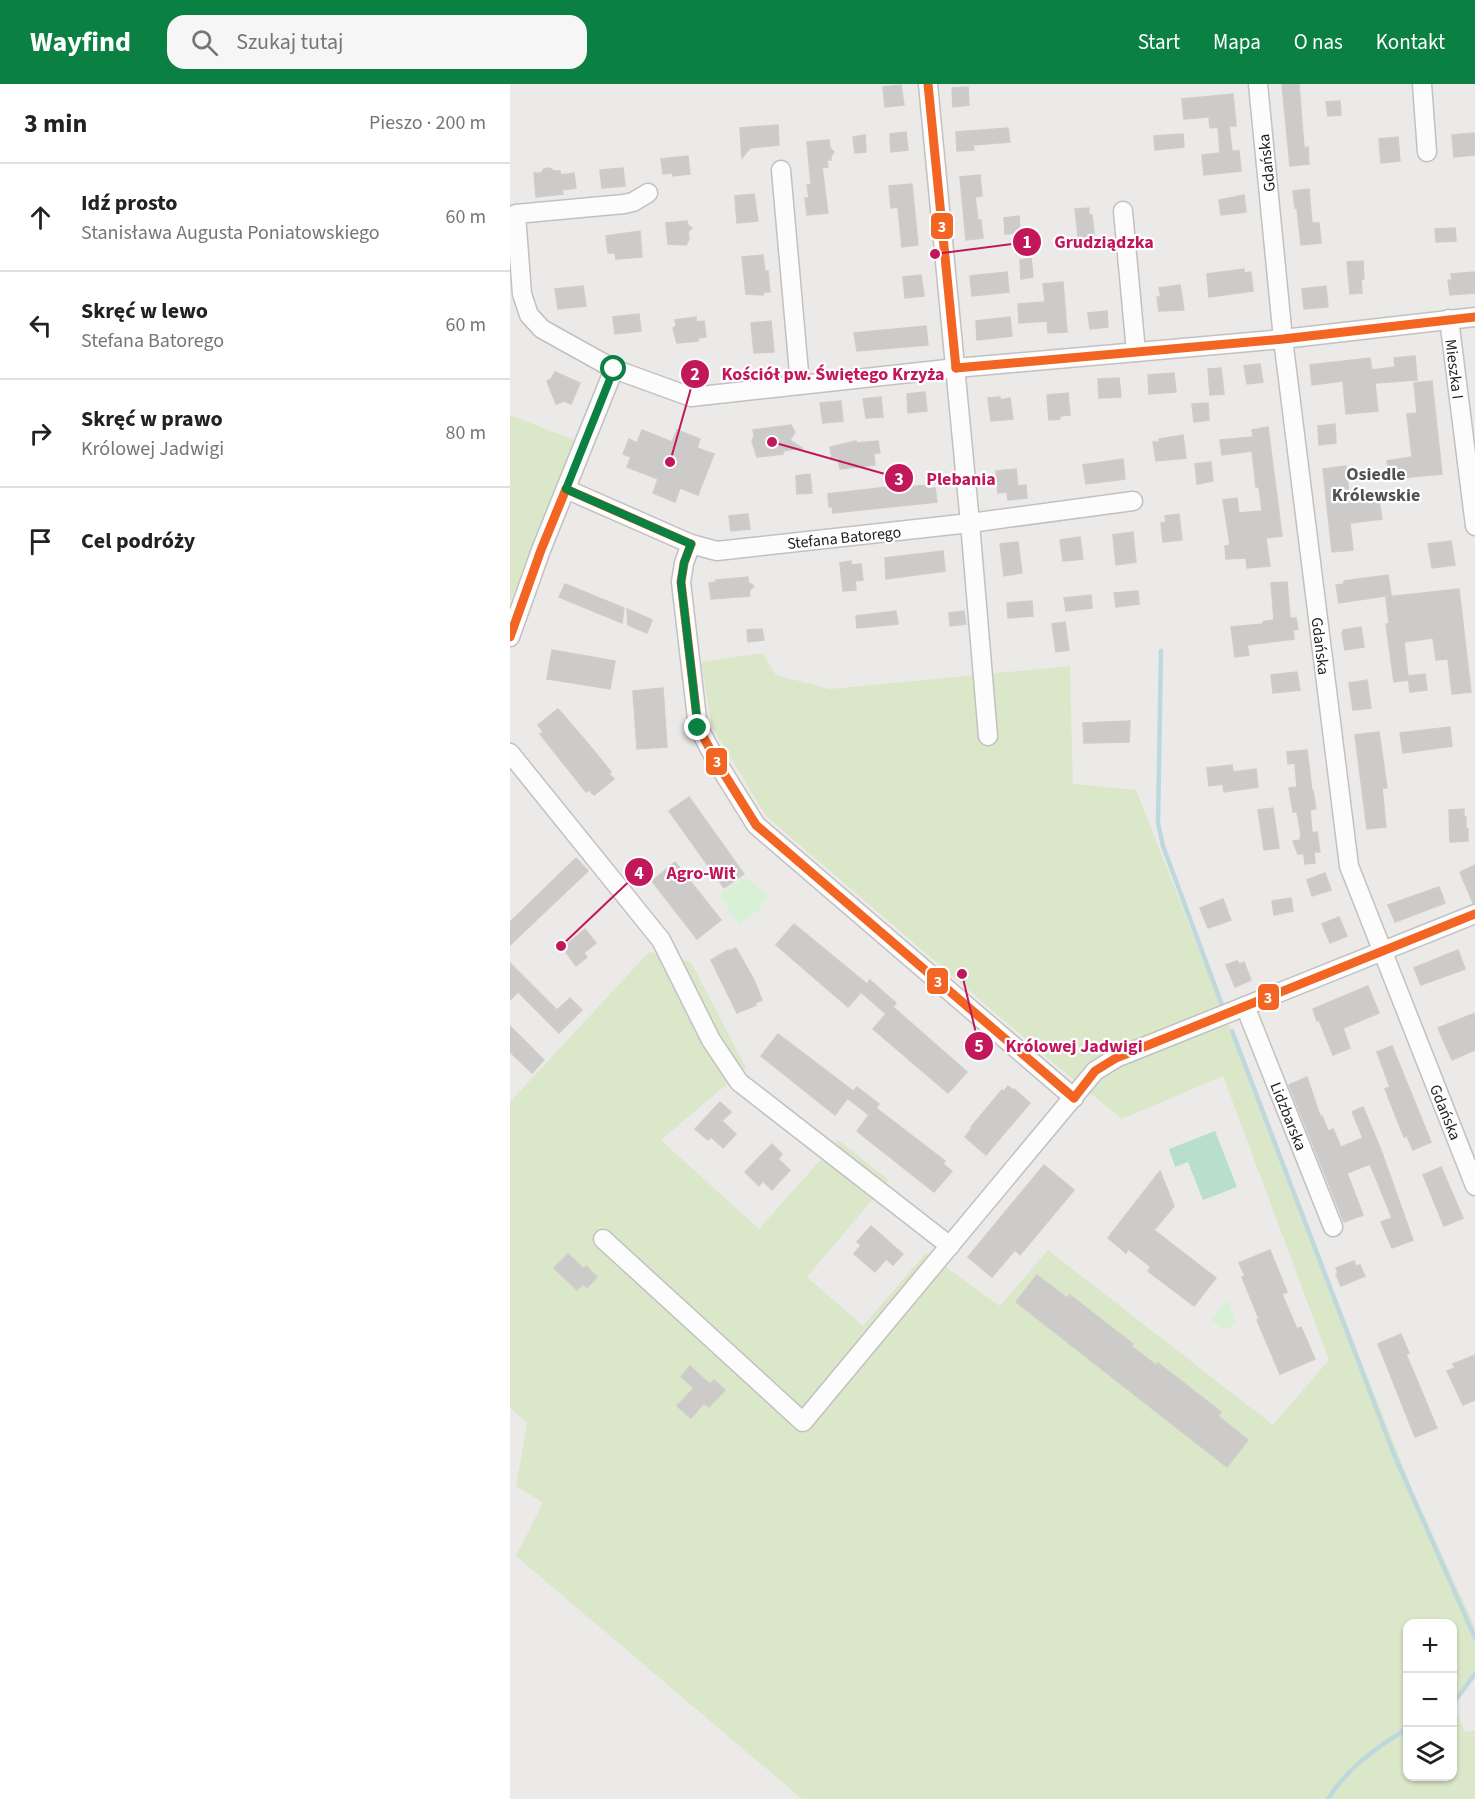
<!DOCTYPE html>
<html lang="pl">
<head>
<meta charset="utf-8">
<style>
  :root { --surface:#fff; --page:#f6f6f6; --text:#222; --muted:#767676; --line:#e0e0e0; --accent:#0b8043 }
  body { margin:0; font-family:"Source Sans 3",sans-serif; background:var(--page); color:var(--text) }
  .controls { position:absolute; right:18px; bottom:18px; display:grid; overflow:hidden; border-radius:12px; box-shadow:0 2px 4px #0004 }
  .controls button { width:54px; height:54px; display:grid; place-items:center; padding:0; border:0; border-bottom:2px solid var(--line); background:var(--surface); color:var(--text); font:30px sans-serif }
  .stop { position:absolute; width:18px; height:18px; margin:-14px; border:4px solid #0b8043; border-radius:50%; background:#fff }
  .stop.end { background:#0b8043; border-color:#fff; box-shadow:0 2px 6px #0008 }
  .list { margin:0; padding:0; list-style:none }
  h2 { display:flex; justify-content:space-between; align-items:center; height:78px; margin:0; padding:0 24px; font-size:26px }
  h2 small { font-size:20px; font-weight:400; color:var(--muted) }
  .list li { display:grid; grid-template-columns:39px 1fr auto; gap:18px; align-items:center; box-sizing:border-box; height:108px; padding:0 24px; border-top:2px solid var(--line) }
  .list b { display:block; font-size:22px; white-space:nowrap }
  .list p { margin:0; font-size:20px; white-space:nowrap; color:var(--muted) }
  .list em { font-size:20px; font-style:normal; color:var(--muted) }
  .icon { flex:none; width:33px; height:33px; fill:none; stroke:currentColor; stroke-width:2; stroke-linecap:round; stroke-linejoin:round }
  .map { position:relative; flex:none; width:965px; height:1715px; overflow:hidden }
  header { display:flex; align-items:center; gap:36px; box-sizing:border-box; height:84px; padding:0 30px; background:var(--accent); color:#fff }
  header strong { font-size:28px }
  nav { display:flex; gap:33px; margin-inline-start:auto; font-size:21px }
  .search { width:420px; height:54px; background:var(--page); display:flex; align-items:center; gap:15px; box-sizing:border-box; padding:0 21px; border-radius:18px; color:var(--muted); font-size:22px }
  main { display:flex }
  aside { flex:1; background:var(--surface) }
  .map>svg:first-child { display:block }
  .grass { fill:#dbe7c9 }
  .park { fill:#d8f0d6 }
  .pitch { fill:#b7dfcb }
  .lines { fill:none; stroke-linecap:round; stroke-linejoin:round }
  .stream { stroke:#bed8dd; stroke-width:4.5 }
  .building { fill:#cdcbc9; stroke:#cfccc9; stroke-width:1.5 }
  .minor-casing { stroke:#c2c1c0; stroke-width:21 }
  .minor { stroke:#fcfcfc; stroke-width:18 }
  .bus-1-casing { stroke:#fff; stroke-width:14 }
  .bus-1 { stroke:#f26522; stroke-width:9 }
  .route { stroke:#0b8043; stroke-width:8 }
  .labels { text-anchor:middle; stroke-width:4.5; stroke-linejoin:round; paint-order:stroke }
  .street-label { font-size:16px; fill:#1e1e1e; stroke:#fff }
  .neighbourhood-label { font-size:18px; font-weight:bold; fill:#515151; stroke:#fff }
  .leader { fill:none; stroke:#c2185b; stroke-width:2 }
  .callout-dot { fill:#c2185b; stroke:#fff; stroke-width:2 }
  .mark-label { font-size:18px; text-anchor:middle; font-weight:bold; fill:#fff }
  .callout-label { font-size:18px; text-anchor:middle; font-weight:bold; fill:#c2185b; stroke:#fff; stroke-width:4.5; stroke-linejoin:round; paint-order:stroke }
  .line-badge { stroke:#fff; stroke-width:2 }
  .badge-label { font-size:16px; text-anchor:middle; font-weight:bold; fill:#fff }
</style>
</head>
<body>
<header>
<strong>Wayfind</strong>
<div class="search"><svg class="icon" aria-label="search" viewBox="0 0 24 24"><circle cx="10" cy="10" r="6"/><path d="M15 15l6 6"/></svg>Szukaj tutaj</div>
<nav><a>Start</a><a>Mapa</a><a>O nas</a><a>Kontakt</a></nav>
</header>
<main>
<aside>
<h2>3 min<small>Pieszo · 200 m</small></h2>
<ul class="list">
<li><svg class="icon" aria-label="ahead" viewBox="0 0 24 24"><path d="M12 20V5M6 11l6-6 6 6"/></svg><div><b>Idź prosto</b><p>Stanisława Augusta Poniatowskiego</p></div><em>60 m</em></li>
<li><svg class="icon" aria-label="left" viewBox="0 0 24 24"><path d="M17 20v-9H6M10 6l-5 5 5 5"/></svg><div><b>Skręć w lewo</b><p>Stefana Batorego</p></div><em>60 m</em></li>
<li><svg class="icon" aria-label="right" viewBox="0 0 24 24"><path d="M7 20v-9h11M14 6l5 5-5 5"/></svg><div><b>Skręć w prawo</b><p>Królowej Jadwigi</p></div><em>80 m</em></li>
<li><svg class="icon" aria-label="arrive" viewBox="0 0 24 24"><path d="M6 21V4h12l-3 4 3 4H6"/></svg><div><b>Cel podróży</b></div></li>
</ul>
</aside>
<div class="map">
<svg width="965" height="1715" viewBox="0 0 965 1715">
  <rect width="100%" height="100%" fill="#eceae8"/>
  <g class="grass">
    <path d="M0 331 64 356 0 519Z"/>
    <path d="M252 569 266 591 320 605 560 582 563 700 626 706 902 1405 965 1543V1589L943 1621 942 1540H898V1692H942L943 1621 955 1648 965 1646V1715H292L6 1472 33 1419 6 1402 17 1339 0 1324V1018L139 868 181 878 236 984 151 1056 249 1145 328 1056 379 1096 297 1193 353 1242 416 1169 490 1222 538 1166 763 1341 819 1276 713 992 612 1035 540 976 256 732 202 643 191 578Z"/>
  </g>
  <g class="park">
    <path d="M236 793 258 812 249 826 229 840 209 811Z"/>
    <path d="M717 1216 727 1239 714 1245 701 1236Z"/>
  </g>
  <path class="pitch" d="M705 1047 727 1103 693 1116 678 1078 665 1083 659 1065Z"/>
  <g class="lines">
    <g class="stream">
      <path d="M651 567 648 739 653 762 712 921"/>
      <path d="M722 947 883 1368 965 1554"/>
      <path d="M942 1621 965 1590"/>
      <path d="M818 1715C836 1685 867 1663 898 1644"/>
    </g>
  </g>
  <g class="building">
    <path d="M772 0H789L794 64 798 63 799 80 780 82Z"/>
    <path d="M391 1 394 21 375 23 373 3Z"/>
    <path d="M458 3 459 21 443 23 442 4Z"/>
    <path d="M723 10 726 42H719L722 67H729L731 87 694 91 692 71 710 69 708 43 700 44 699 33 674 35 672 15Z"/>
    <path d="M830 17 831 31 818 32 816 18Z"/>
    <path d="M268 41 269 61 240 64 232 74 230 44Z"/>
    <path d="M498 44 500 58 463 61 464 66 447 67 446 48Z"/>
    <path d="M396 48 398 66 381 68 380 50Z"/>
    <path d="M964 49 965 71 944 73 942 51Z"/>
    <path d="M673 50 674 63 645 66 644 52Z"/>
    <path d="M355 51 356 68 345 69 343 53Z"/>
    <path d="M888 53 890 77 871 79 869 55Z"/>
    <path d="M319 56 320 64 324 68 321 72V76H317L318 83 312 84 318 129 297 131 295 114H299L297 101H301L297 58Z"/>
    <path d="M178 72 180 90 163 92 162 89 153 90 151 75Z"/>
    <path d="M40 84 44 87H50L51 91 64 89 66 104 52 106 53 110 26 113 24 89H31L34 85Z"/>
    <path d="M113 84 115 102 92 104 90 86Z"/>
    <path d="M470 91 472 112 465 113 468 136H471L473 154 456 156 450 93Z"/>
    <path d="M402 100 408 161 392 163 388 123 381 124 379 102Z"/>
    <path d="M799 105 802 139H809L811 159 791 161 787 124H785L783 107Z"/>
    <path d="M244 110 248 137 227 139 225 112Z"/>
    <path d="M734 111 736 128 711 131 709 116Z"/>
    <path d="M579 124V131H582L585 159 569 161 565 125Z"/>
    <path d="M509 132 510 149 495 150 494 134Z"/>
    <path d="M177 137 178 141 182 144 178 148 179 155 176 161 158 160 156 139Z"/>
    <path d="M945 144 946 157 926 158 925 145Z"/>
    <path d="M130 147 132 173 106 175 105 169H98L96 152Z"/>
    <path d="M253 171 255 187H258L260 208H254L253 211 236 210 232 173Z"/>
    <path d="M521 174 523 193 511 195 510 176Z"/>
    <path d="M853 177 854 195H851L852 209 840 210 837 178Z"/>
    <path d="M734 185V189L741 188 743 207 699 213 697 190Z"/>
    <path d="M497 188 499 208 462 212 460 192Z"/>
    <path d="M965 188V209L940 211 938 196H942L941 190Z"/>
    <path d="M411 191 414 212 395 214 393 193Z"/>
    <path d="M553 198 557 248 538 249 537 237 509 239 508 220 535 218 533 200Z"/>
    <path d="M670 201 674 226 649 227 647 213H651L649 204Z"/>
    <path d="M73 202 76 222 48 225 45 205Z"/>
    <path d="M816 202 818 223 794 225 792 205Z"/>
    <path d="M597 227 598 243 580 245 578 229Z"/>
    <path d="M129 230 131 247 105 250 103 233Z"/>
    <path d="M186 233V238L194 237 196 253 188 254V257L167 259 163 244 166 242 165 236Z"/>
    <path d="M500 233 502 252 467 256 466 237Z"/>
    <path d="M261 237 264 268 244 269 241 239Z"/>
    <path d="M416 242 418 261 347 267 344 249Z"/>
    <path d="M905 272 907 296 865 299 868 327 836 330 833 297 802 301 800 281 860 274 862 286 885 283 884 274Z"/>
    <path d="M750 280 753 298 737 300 734 282Z"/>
    <path d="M711 284 714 310 700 311 698 285Z"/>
    <path d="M45 288 70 299 61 320 54 317 46 320 37 297 41 295Z"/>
    <path d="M664 289 666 308 639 310 638 291Z"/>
    <path d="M609 294 611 313 589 314 588 295Z"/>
    <path d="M922 297 932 390 879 395 877 377 902 373 897 330 907 329 904 299Z"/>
    <path d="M415 308 417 327 398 329 397 310Z"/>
    <path d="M558 309 560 331 550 332V335L539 336 537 311Z"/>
    <path d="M371 313 373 333 356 334 353 315Z"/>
    <path d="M490 313V316L500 314 503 335 481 337 478 314Z"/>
    <path d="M331 317 333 337 313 339 310 319Z"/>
    <path d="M698 319 699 336 684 338 682 320Z"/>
    <path d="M825 340 826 359 809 361 808 342Z"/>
    <path d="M281 341 285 348 280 356 292 364 273 367V370L247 373 242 357 244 352 243 346Z"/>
    <path d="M758 343 772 452 756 454 760 482 737 484 736 474 716 475 715 462 720 461 713 416 727 414 729 429 752 427 749 403H746L742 367 712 371 710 356 743 353 742 346Z"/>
    <path d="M132 346 162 358 167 346 190 355 187 364 204 370 188 411 170 404 165 418 143 409 148 395 117 383 121 373 113 370 119 355 127 359Z"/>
    <path d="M673 351 676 374 646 377 643 358H650L649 355Z"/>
    <path d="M346 357V359L368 357 370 369H364L365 381 330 385 328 373 322 375 320 363Z"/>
    <path d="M613 375 615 395 576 400 573 381Z"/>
    <path d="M701 378 703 397 687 400 685 380Z"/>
    <path d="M836 382 840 420 869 417 872 435 840 439 843 466 822 468 813 385Z"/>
    <path d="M506 385 508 402 516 401 517 414 498 416 497 408 488 409 486 387Z"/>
    <path d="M300 390 302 409 287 410 286 392Z"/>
    <path d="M417 401V405L425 404 427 418 323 429 322 422 319 423 318 410 377 403V405Z"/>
    <path d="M238 430 240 445 221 447 219 432Z"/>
    <path d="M669 430 672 456 653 458 651 439 656 438 655 432Z"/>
    <path d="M623 448 626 478 606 481 603 451Z"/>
    <path d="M570 453 573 475 553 477 550 456Z"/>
    <path d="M941 457 945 481 922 484 918 460Z"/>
    <path d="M508 458 512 489 494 492 490 460Z"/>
    <path d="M433 467 435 487 376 495 375 474Z"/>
    <path d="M341 477V481L351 480 353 496 345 497 346 506 333 507 330 479Z"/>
    <path d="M878 491 881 511 829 519 826 501 834 500V497Z"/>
    <path d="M238 493V498L244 502 239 507 240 512 201 515 199 499 206 498V496Z"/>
    <path d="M777 498 780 534H786L788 545 783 546 784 555 737 561 739 571 725 573 721 543 753 540V538L764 536 761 499Z"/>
    <path d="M55 500 114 524 112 539 49 513Z"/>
    <path d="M949 505 961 608 942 610 938 575 926 576 923 554 894 558 898 592 915 590 917 606 900 608 898 593V596L884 598 876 540H879L876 513Z"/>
    <path d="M628 507 629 520 606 523 604 509Z"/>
    <path d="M581 511 582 524 556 527 554 514Z"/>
    <path d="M522 517 523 532 498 534 497 519Z"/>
    <path d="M117 525 142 536 137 549 118 541Z"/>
    <path d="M386 527 388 540 347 544 346 532Z"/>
    <path d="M454 527 456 540 440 542 439 529Z"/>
    <path d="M555 538 559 566 546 568 542 540Z"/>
    <path d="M851 543 854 563 835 566 832 549 833 546Z"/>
    <path d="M252 545 254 556 238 558 237 546Z"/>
    <path d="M42 566 105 577 100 605 37 595Z"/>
    <path d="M787 588 790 606 763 609 761 591Z"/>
    <path d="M857 596 861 624 843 626 839 599Z"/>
    <path d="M153 604 157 663 127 665 123 607Z"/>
    <path d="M48 625 80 662 101 688 99 690 104 695 84 711 79 706 76 708 30 650 33 648 28 641Z"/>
    <path d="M620 637 619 658 574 659 573 639Z"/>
    <path d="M940 643 942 662 893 669 890 649Z"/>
    <path d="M869 648 877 704H872L876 743 857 745 845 651Z"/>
    <path d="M797 666 802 707H803L806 725 800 726 802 749 807 748 810 768H804L805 779 795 780 794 770H788L783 757 790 756 791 750 787 728H783L779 704 787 703 785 679 778 680 777 668Z"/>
    <path d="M722 681 723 688 746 685 748 703 714 708 713 700 699 702 697 684Z"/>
    <path d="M179 713 234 790 214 804 159 727Z"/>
    <path d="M763 724 769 764 754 766 748 726Z"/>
    <path d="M954 725V733H956V745H958V757L940 758 939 726Z"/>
    <path d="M66 774 78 787 0 861V838Z"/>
    <path d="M165 778 211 836 187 855 142 797Z"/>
    <path d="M965 781V819H963L950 788Z"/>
    <path d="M815 789 821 806 802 812 797 796Z"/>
    <path d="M929 803 935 819 885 838 878 821Z"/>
    <path d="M781 814 783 827 764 831 762 817Z"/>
    <path d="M713 815 721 836 698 844 690 824Z"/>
    <path d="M829 833 837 852 820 859 812 840Z"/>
    <path d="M284 840 357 900 360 896 386 919 383 923 457 988 438 1009 363 945 376 930 351 908 338 923 266 861Z"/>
    <path d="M75 845 86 859 74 869 77 873 66 882 53 864Z"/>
    <path d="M226 864 244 896 252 916 245 919 246 921 227 929 201 876 218 866 219 867Z"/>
    <path d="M948 866 955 885 911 901 904 884Z"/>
    <path d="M727 877 729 880 734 878 741 896 725 903 716 881Z"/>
    <path d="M0 879 47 926 60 914 72 926 49 949 8 908 0 916Z"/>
    <path d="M858 902 869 929 833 944 840 964 823 971 809 936 807 937 803 925Z"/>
    <path d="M965 929V966L942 976 928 944Z"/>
    <path d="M0 942 34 976 22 989 0 968Z"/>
    <path d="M268 950 343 1007 325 1031 251 972Z"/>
    <path d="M882 962 921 1058 903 1066 897 1052 894 1053 875 1005 880 1003 867 968Z"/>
    <path d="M797 993 810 1032H812L818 1047 823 1045 831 1063 853 1054 842 1028 853 1023 871 1066 903 1156 882 1164 871 1138 882 1134 860 1080 837 1089 853 1131 834 1138 779 1001Z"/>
    <path d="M498 1002 503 1006 504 1005 520 1019 476 1071 455 1053 462 1044 461 1043 492 1006 494 1007Z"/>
    <path d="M347 1003 369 1020 366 1024 435 1077 433 1080 442 1087 424 1108 347 1047 359 1031 337 1014Z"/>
    <path d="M210 1018 221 1028 212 1037 226 1050 213 1064 201 1053 198 1056 185 1045Z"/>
    <path d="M262 1060 272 1070 268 1075 280 1086 262 1106 253 1097 249 1102 235 1088Z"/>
    <path d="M534 1081 564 1106 510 1171 505 1166 482 1193 458 1173Z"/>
    <path d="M931 1083 953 1134 934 1142 913 1091Z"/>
    <path d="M650 1087 664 1122 644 1146 706 1194 684 1222 638 1187 641 1183 618 1165 616 1169 598 1154Z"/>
    <path d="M361 1142 393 1170 383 1181 376 1175 365 1188 344 1170 351 1161 347 1158Z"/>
    <path d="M760 1166 777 1208 772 1210 787 1245 791 1243 805 1275 770 1290 747 1236 749 1235 732 1193 735 1192 729 1179Z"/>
    <path d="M58 1170 74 1185 76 1182 87 1193 77 1204 73 1200 67 1206 44 1184Z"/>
    <path d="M844 1177 846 1182 850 1181 855 1192 831 1202 826 1190 828 1189 826 1184Z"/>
    <path d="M527 1191 557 1214 560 1211 592 1236 623 1260 621 1262 646 1281 648 1279 711 1328 708 1332 738 1356 717 1383 506 1218Z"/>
    <path d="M891 1250 899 1269 896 1270 927 1344 905 1353 868 1260Z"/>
    <path d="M965 1271V1316L953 1321 937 1287 945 1284 943 1280Z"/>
    <path d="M180 1282 200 1300 204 1296 215 1306 199 1323 194 1319 181 1334 167 1322 184 1304 171 1293Z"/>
  </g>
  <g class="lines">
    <g class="minor-casing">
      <g id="minor">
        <path d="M418 0 460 439 478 652"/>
        <path d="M748 0 773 255 839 782 965 1102"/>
        <path d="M912 0 917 68"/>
        <path d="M271 86 290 300"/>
        <path d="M138 109 123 118 114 120 6 130 12 210 19 231 32 245 104 285 181 313 446 284 773 255 965 233"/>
        <path d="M613 127 626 268"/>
        <path d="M939 235 965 442"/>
        <path d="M56 405 181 460 207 467 460 439 623 417"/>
        <path d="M181 460 174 479 171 498 188 643 208 680 246 741 564 1014"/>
        <path d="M0 553 31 466 104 285"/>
        <path d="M0 669 151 856 201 956 229 998 440 1162"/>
        <path d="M735 922 823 1143"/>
        <path d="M93 1155 293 1338 585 987 606 974 965 830"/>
      </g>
    </g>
    <use href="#minor" class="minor"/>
    <g class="bus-1-casing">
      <g id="bus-1">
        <path d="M418 0 446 284"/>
        <path d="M446 284 773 255 965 233"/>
        <path d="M56 405 181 460"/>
        <path d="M181 460 174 479 171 498 188 643 208 680 246 741 564 1014"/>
        <path d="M0 553 31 466 56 405"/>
        <path d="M564 1014 585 987 606 974 965 830"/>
      </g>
    </g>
    <use href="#bus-1" class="bus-1"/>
  </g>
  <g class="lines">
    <path class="route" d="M104 285 56 405 181 460 174 479 171 498 188 644"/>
  </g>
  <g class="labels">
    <g class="street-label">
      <text transform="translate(756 79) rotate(-96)" y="6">Gdańska</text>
      <text transform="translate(945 285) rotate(83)" y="6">Mieszka I</text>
      <text transform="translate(334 453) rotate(-6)" y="6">Stefana Batorego</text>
      <text transform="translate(811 562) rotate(83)" y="6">Gdańska</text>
      <text transform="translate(936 1028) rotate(68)" y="6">Gdańska</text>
      <text transform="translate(779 1032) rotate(68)" y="6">Lidzbarska</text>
    </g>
    <g class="neighbourhood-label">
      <text x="866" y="396">Osiedle<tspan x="866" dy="21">Królewskie</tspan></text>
    </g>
  </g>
  <path class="leader" d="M425 170L517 158M160 378L185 290M262 358L389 394M51 862L129 788M452 890L469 962"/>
  <g class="callout-dot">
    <circle cx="425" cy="170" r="6"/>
    <circle cx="160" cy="378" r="6"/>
    <circle cx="262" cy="358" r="6"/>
    <circle cx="51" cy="862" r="6"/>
    <circle cx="452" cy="890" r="6"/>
    <circle cx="517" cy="158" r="15"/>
    <circle cx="185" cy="290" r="15"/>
    <circle cx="389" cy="394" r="15"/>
    <circle cx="129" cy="788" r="15"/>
    <circle cx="469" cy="962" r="15"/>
  </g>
  <g class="mark-label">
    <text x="517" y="164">1</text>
    <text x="185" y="296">2</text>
    <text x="389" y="401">3</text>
    <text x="129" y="795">4</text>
    <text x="469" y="968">5</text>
  </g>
  <g class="callout-label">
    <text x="594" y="164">Grudziądzka</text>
    <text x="323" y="296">Kościół pw. Świętego Krzyża</text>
    <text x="451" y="401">Plebania</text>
    <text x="191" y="795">Agro-Wit</text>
    <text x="564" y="968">Królowej Jadwigi</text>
  </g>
  <g class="line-badge">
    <rect x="420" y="128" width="24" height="28" rx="6" fill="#f26522"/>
    <rect x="195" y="663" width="23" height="29" rx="6" fill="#f26522"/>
    <rect x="416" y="883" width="23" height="28" rx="6" fill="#f26522"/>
    <rect x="747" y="899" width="23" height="28" rx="6" fill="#f26522"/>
  </g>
  <g class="badge-label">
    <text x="432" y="148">3</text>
    <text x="207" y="683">3</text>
    <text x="428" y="903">3</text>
    <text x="758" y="919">3</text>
  </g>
</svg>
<div class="controls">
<button>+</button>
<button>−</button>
<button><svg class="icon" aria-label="layers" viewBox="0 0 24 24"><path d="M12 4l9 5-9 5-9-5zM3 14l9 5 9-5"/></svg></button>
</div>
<div class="stop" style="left:104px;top:285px"></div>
<div class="stop end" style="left:188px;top:644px"></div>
</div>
</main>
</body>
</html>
